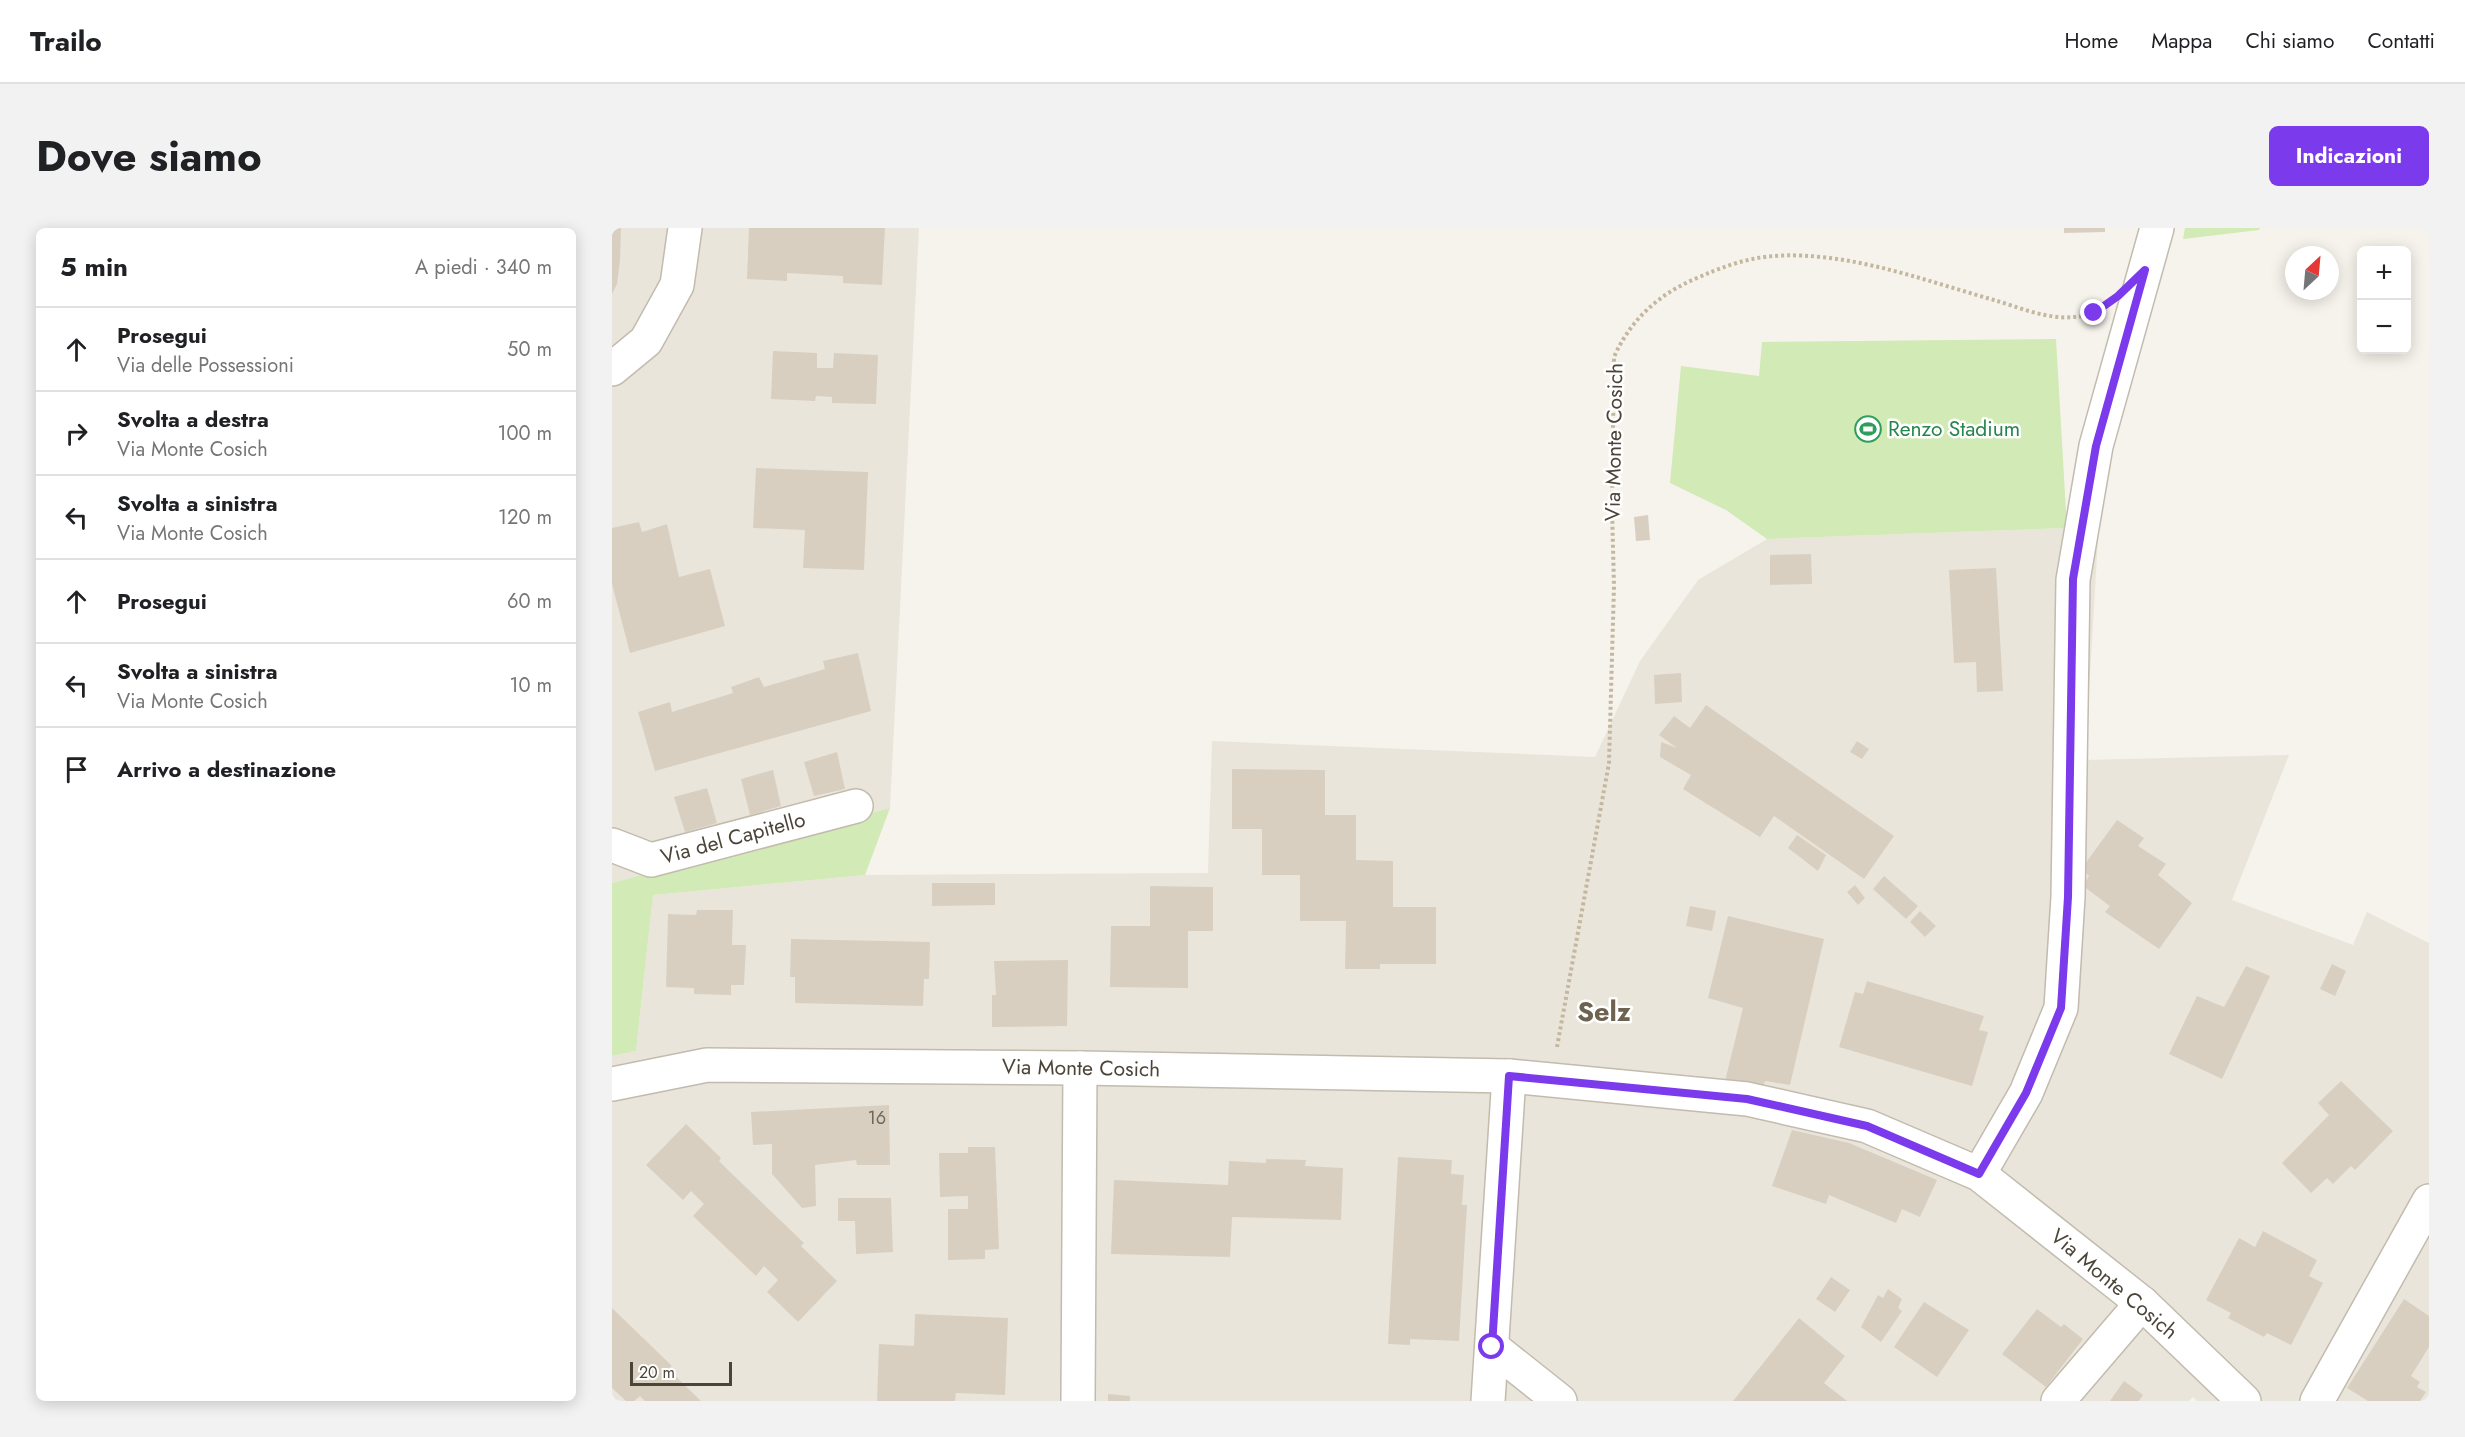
<!DOCTYPE html>
<html lang="it">
<head>
<meta charset="utf-8">
<style>
  :root { --surface:#fff; --page:#f2f2f2; --text:#202124; --muted:#757577; --line:#e0e0e0; --accent:#7c3aed }
  body { margin:0; font-family:Jost,sans-serif; background:var(--page); color:var(--text) }
  .controls { position:absolute; right:18px; top:18px; display:grid; overflow:hidden; border-radius:9px; box-shadow:0 3px 15px #0003 }
  .controls button { width:54px; height:54px; display:grid; place-items:center; padding:0; border:0; border-bottom:2px solid var(--line); background:var(--surface); color:var(--text); font:30px sans-serif }
  .compass { position:absolute; left:1673px; top:18px; width:54px; height:54px; border-radius:50%; background:var(--surface); box-shadow:0 3px 15px #0003; rotate:26deg }
  .scale { position:absolute; left:18px; bottom:15px; width:102px; box-sizing:border-box; padding-left:6px; border:3px solid #4b4439; border-top:0; font-size:16px; line-height:21px; white-space:nowrap; color:#4b4439; -webkit-text-stroke:4px #fff; paint-order:stroke }
  .stop { position:absolute; width:18px; height:18px; margin:-14px; border:4px solid #7c3aed; border-radius:50%; background:#fff }
  .stop.end { background:#7c3aed; border-color:#fff; box-shadow:0 2px 6px #0008 }
  .list { margin:0; padding:0; list-style:none }
  h2 { display:flex; justify-content:space-between; align-items:center; height:78px; margin:0; padding:0 24px; font-size:26px }
  h2 small { font-size:20px; font-weight:400; color:var(--muted) }
  .list li { display:grid; grid-template-columns:39px 1fr auto; gap:18px; align-items:center; box-sizing:border-box; height:84px; padding:0 24px; border-top:2px solid var(--line) }
  .list b { display:block; font-size:22px; white-space:nowrap }
  .list p { margin:0; font-size:20px; white-space:nowrap; color:var(--muted) }
  .list em { font-size:20px; font-style:normal; color:var(--muted) }
  .icon { flex:none; width:33px; height:33px; fill:none; stroke:currentColor; stroke-width:2; stroke-linecap:round; stroke-linejoin:round }
  .map { position:relative; flex:none; width:1817px; height:1173px; overflow:hidden; border-radius:9px }
  header { display:flex; align-items:center; gap:36px; box-sizing:border-box; height:84px; padding:0 30px; background:var(--surface); border-bottom:2px solid var(--line) }
  header strong { font-size:28px }
  nav { display:flex; gap:33px; margin-inline-start:auto; font-size:21px }
  .intro { display:flex; align-items:center; justify-content:space-between; box-sizing:border-box; height:144px; padding:0 36px }
  h1 { margin:0; font-size:42px }
  .button { padding:15px 27px; border-radius:9px; background:var(--accent); color:#fff; font-size:21px; font-weight:700 }
  main { display:flex; gap:36px; padding:0 36px }
  aside { flex:1; background:var(--surface); border-radius:9px; box-shadow:0 3px 15px #0003 }
  .map>svg:first-child { display:block }
  .residential { fill:#eae5da }
  .green { fill:#d2eab5 }
  .building { fill:#d8cfc1 }
  .lines { fill:none; stroke-linecap:round; stroke-linejoin:round }
  .minor-casing { stroke:#c2bbae; stroke-width:36 }
  .path { stroke:#c4b79f; stroke-width:4; stroke-dasharray:3 3; stroke-linecap:butt }
  .minor { stroke:#fff; stroke-width:33 }
  .route { stroke:#7c3aed; stroke-width:8 }
  .labels { text-anchor:middle; stroke-width:5; stroke-linejoin:round; paint-order:stroke }
  .number-label { font-size:18px; fill:#6e675b }
  .leisure-label { font-size:21px; fill:#27864d; stroke:#fff; text-anchor:start }
  .street-label { font-size:21px; fill:#4b4439; stroke:#fff }
  .district-label { font-size:27px; font-weight:bold; fill:#6e6250; stroke:#fff }
</style>
</head>
<body>
<header>
<strong>Trailo</strong>
<nav><a>Home</a><a>Mappa</a><a>Chi siamo</a><a>Contatti</a></nav>
</header>
<div class="intro"><h1>Dove siamo</h1><a class="button">Indicazioni</a></div>
<main>
<aside>
<h2>5 min<small>A piedi · 340 m</small></h2>
<ul class="list">
<li><svg class="icon" aria-label="ahead" viewBox="0 0 24 24"><path d="M12 20V5M6 11l6-6 6 6"/></svg><div><b>Prosegui</b><p>Via delle Possessioni</p></div><em>50 m</em></li>
<li><svg class="icon" aria-label="right" viewBox="0 0 24 24"><path d="M7 20v-9h11M14 6l5 5-5 5"/></svg><div><b>Svolta a destra</b><p>Via Monte Cosich</p></div><em>100 m</em></li>
<li><svg class="icon" aria-label="left" viewBox="0 0 24 24"><path d="M17 20v-9H6M10 6l-5 5 5 5"/></svg><div><b>Svolta a sinistra</b><p>Via Monte Cosich</p></div><em>120 m</em></li>
<li><svg class="icon" aria-label="ahead" viewBox="0 0 24 24"><path d="M12 20V5M6 11l6-6 6 6"/></svg><div><b>Prosegui</b></div><em>60 m</em></li>
<li><svg class="icon" aria-label="left" viewBox="0 0 24 24"><path d="M17 20v-9H6M10 6l-5 5 5 5"/></svg><div><b>Svolta a sinistra</b><p>Via Monte Cosich</p></div><em>10 m</em></li>
<li><svg class="icon" aria-label="arrive" viewBox="0 0 24 24"><path d="M6 21V4h12l-3 4 3 4H6"/></svg><div><b>Arrivo a destinazione</b></div></li>
</ul>
</aside>
<div class="map">
<svg width="1817" height="1173" viewBox="0 0 1817 1173">
  <rect width="100%" height="100%" fill="#f6f3ec"/>
  <g class="residential">
    <path d="M0 0H307L278 580 0 655Z"/>
    <path d="M1455 300 1486 311 1473 532 1677 527 1620 672 1741 717 1755 684 1817 715V1173H1585L1581 1169 1577 1173H0V828L24 823 41 667 253 647 596 645 600 513 983 529 1028 433 1086 352 1155 311Z"/>
  </g>
  <g class="green">
    <path d="M1573 0H1648L1647 2 1571 11Z"/>
    <path d="M1444 111 1455 300 1155 311 1114 282 1058 255 1069 138 1147 148 1150 114Z"/>
    <path d="M278 580 253 647 41 667 24 823 0 828V655Z"/>
  </g>
  <g class="building">
    <path d="M0 0H9L8 32 5 56 0 66Z"/>
    <path d="M137 0H273L270 57 231 55V48L175 45V53L135 51Z"/>
    <path d="M1452 0H1493V4L1452 5Z"/>
    <path d="M161 123 205 125V140H221L222 125 266 127 264 176 220 175V169L204 168 203 173 159 171Z"/>
    <path d="M144 240 256 244 252 342 191 340 193 302 141 300Z"/>
    <path d="M1036 287 1038 312 1024 313 1022 289Z"/>
    <path d="M27 294 30 304 55 296 67 349 98 341 113 398 18 425 0 356V300Z"/>
    <path d="M1199 326 1200 356 1158 357V327Z"/>
    <path d="M1384 340 1391 463 1365 464 1364 434 1342 435 1337 342Z"/>
    <path d="M246 425 259 483 43 543 26 484 58 474 60 484 121 465 119 459 147 449 152 459 213 441 211 433Z"/>
    <path d="M1069 445 1070 474 1043 476 1042 447Z"/>
    <path d="M1094 477 1282 608 1252 651 1162 588 1148 609 1071 561 1079 547 1048 529 1049 514 1065 520 1047 507 1062 488 1078 500Z"/>
    <path d="M1245 513 1257 521 1250 531 1238 524Z"/>
    <path d="M225 524 233 561 202 568 192 534Z"/>
    <path d="M620 541 713 542V587H744V632L781 633V679H824V736H768V741H733L734 693H688V647H650V601H620Z"/>
    <path d="M161 542 169 578 138 587 129 551Z"/>
    <path d="M95 560 105 595 73 604 62 569Z"/>
    <path d="M1505 592 1532 610 1526 618 1554 636 1546 647 1580 675 1547 721 1493 684 1498 678 1471 658 1477 648 1470 640Z"/>
    <path d="M1185 607 1214 627 1206 643 1176 620Z"/>
    <path d="M1272 648 1306 678 1294 691 1261 661Z"/>
    <path d="M320 655H383V677L320 678Z"/>
    <path d="M1243 657 1253 670 1246 677 1235 664Z"/>
    <path d="M538 658 601 659V703H576V760L498 759 499 698H538Z"/>
    <path d="M1078 678 1104 683 1100 703 1074 698Z"/>
    <path d="M85 682H121L120 717H134L132 757H119V767L82 766V760L54 759 56 686 84 687Z"/>
    <path d="M1308 683 1324 698 1313 709 1298 694Z"/>
    <path d="M1116 688 1212 711 1178 857 1153 853 1151 859 1113 853 1131 780 1096 770Z"/>
    <path d="M179 711 318 714 317 751H312L311 778 183 775V749H178Z"/>
    <path d="M456 732 455 798 380 799V767H384L382 733Z"/>
    <path d="M1720 736 1734 743 1723 768 1708 761Z"/>
    <path d="M1634 738 1658 748 1610 851 1557 826 1585 768 1612 779Z"/>
    <path d="M1255 753 1372 788 1367 802 1376 804 1360 858 1227 819 1243 764 1251 766Z"/>
    <path d="M1729 853 1781 903 1743 942 1739 938 1721 956 1715 950 1699 965 1670 935 1717 887 1706 875Z"/>
    <path d="M277 877 278 937H245L244 932 203 937 204 978 190 980 160 946V916L141 917 139 884Z"/>
    <path d="M74 896 109 930 107 933 116 942 192 1015 189 1018 225 1053 186 1094 155 1064 166 1052 152 1038 144 1048 81 988 92 976 79 963 71 972 34 937Z"/>
    <path d="M1180 902 1237 915 1325 952 1308 989 1290 981 1284 995 1217 967 1214 976 1160 958Z"/>
    <path d="M356 919H383L387 1021 373 1022V1031L336 1032V981H356V968L328 969 327 925H356Z"/>
    <path d="M786 929 840 932 839 946 852 947 850 977H855L847 1113 798 1111V1117L776 1116Z"/>
    <path d="M654 931 694 932 693 938 731 940 729 992 620 989 618 1029 499 1026 502 952 616 957 617 933 654 935Z"/>
    <path d="M226 970H279L281 1024 244 1026 243 993H226Z"/>
    <path d="M1651 1003 1705 1032 1697 1048 1711 1055 1679 1117 1655 1105 1652 1109 1616 1090 1619 1085 1594 1072 1627 1010 1643 1019Z"/>
    <path d="M1219 1049 1238 1062 1223 1084 1204 1071Z"/>
    <path d="M1276 1061 1290 1071 1286 1080 1290 1083 1269 1114 1249 1099 1266 1067 1271 1070Z"/>
    <path d="M1792 1071 1817 1088V1119L1799 1148 1808 1154 1805 1159 1814 1164 1808 1173H1756L1735 1160Z"/>
    <path d="M1312 1074 1357 1102 1325 1149 1282 1119Z"/>
    <path d="M0 1080 60 1138 56 1141 89 1173H33L28 1168 22 1173H14L0 1160Z"/>
    <path d="M1425 1081 1449 1099 1452 1096 1471 1111 1434 1159 1390 1126Z"/>
    <path d="M303 1086 396 1090 393 1167 344 1165 343 1173H265L267 1116 302 1118Z"/>
    <path d="M1187 1090 1233 1128 1212 1155 1235 1173H1121Z"/>
    <path d="M1512 1153 1531 1167 1527 1173H1498Z"/>
    <path d="M496 1166 518 1168V1173H496Z"/>
  </g>
  <g class="lines">
    <g class="minor-casing">
      <g id="minor">
        <path d="M0 141 34 113 65 57 73 0"/>
        <path d="M0 617 39 632 244 578"/>
        <path d="M0 856 95 837 468 840 897 848 1135 871 1255 898 1367 946 1530 1075 1632 1173"/>
        <path d="M1367 946 1414 865 1449 780 1456 669 1461 352 1484 218 1545 0"/>
        <path d="M880 1119 948 1173"/>
        <path d="M466 1173 468 840"/>
        <path d="M876 1173 897 848"/>
        <path d="M1446 1173 1530 1075"/>
        <path d="M1705 1173 1817 973"/>
      </g>
    </g>
    <path class="path" d="M945 819 997 535 1002 358 1000 281 1002 129C1019 91 1047 66 1085 50 1130 30 1159 24 1209 29 1268 35 1325 56 1382 72 1406 79 1436 92 1462 89 1470 89 1481 86 1488 81"/>
    <use href="#minor" class="minor"/>
  </g>
  <g class="lines">
    <path class="route" d="M880 1119 897 848 1135 871 1255 898 1367 946 1414 865 1449 780 1456 669 1461 351 1484 218 1533 42 1506 68 1482 85"/>
  </g>
  <defs>
    <g id="stadium-ring" transform="scale(1.35)"><circle r="9.5" fill="#fff" stroke="#2e9e5b" stroke-width="1.5"/><path d="M0-5a6.5 5 0 1 0 0 10a6.5 5 0 1 0 0-10ZM-3.5-1.8h7v3.6h-7Z" fill="#2e9e5b"/></g>
  </defs>
  <g fill-rule="evenodd">
    <use href="#stadium-ring" x="1256" y="201"/>
  </g>
  <g class="labels">
    <g class="number-label">
      <text x="265" y="896">16</text>
    </g>
    <g class="leisure-label">
      <text x="1276" y="208">Renzo Stadium</text>
    </g>
    <g class="street-label">
      <text transform="translate(1002 214) rotate(-89)" y="7">Via Monte Cosich</text>
      <text transform="translate(121 610) rotate(-15)" y="7">Via del Capitello</text>
      <text transform="translate(469 840) rotate(1)" y="7">Via Monte Cosich</text>
      <text transform="translate(1502 1056) rotate(40)" y="7">Via Monte Cosich</text>
    </g>
    <g class="district-label">
      <text x="992" y="793">Selz</text>
    </g>
  </g>
</svg>
<div class="controls">
<button>+</button>
<button>−</button>
</div>
<svg class="compass" viewBox="-18 -18 36 36"><path d="M0-13l5 13h-10z" fill="#e53935"/><path d="M0 13l5-13h-10z" fill="#757577"/></svg>
<div class="scale">20 m</div>
<div class="stop" style="left:880px;top:1119px"></div>
<div class="stop end" style="left:1482px;top:85px"></div>
</div>
</main>
</body>
</html>
